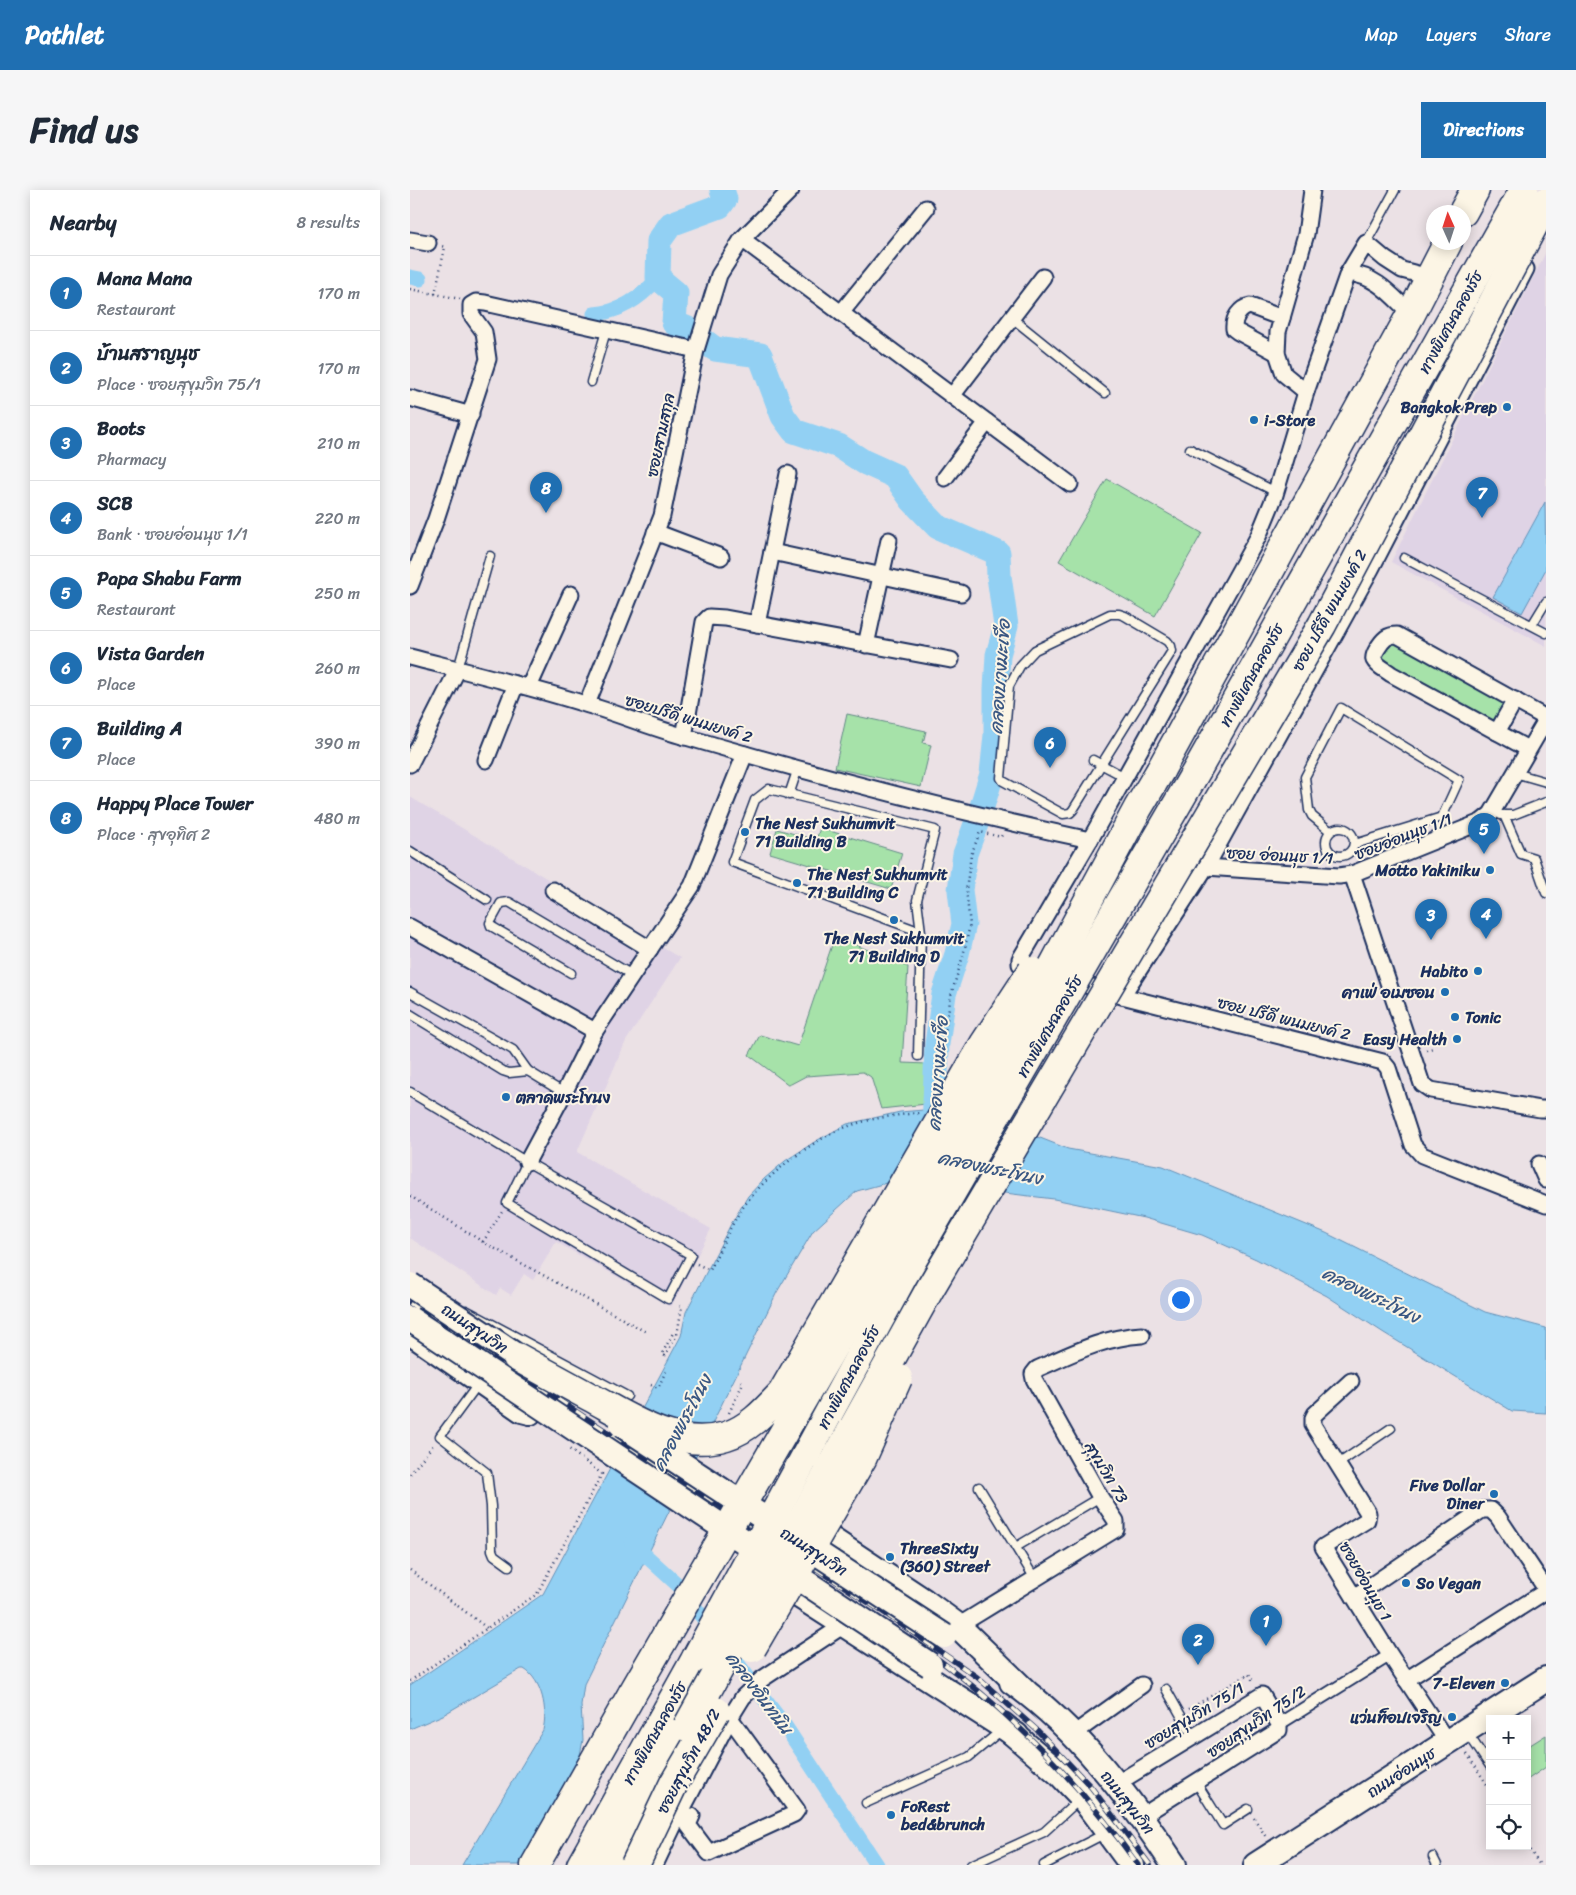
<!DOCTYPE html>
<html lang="en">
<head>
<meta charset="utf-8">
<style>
  :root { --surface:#fff; --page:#f6f6f7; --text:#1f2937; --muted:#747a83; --line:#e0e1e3; --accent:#1f6fb2 }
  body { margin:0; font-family:Sriracha,"Playpen Sans Thai",sans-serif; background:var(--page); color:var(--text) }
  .controls { position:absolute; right:15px; bottom:15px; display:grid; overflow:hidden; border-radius:0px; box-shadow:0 2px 12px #0003 }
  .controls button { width:45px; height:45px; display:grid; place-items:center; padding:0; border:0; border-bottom:1px solid var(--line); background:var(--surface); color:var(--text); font:25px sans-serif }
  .compass { position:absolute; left:1016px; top:15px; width:45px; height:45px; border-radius:50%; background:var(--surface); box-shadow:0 2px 12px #0003; rotate:357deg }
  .you { position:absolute; left:770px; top:1109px; width:18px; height:18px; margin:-12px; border:4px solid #fff; border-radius:50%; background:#1a73e8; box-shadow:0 0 0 8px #1a73e833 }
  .badge { display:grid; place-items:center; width:32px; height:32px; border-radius:50%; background:var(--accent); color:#fff; font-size:16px; font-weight:700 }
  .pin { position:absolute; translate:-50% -41px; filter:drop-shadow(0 1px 2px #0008) }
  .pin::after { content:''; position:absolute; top:26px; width:18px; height:15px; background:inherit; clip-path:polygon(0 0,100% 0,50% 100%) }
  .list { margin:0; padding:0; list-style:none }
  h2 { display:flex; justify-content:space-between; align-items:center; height:65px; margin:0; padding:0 20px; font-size:21px }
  h2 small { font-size:16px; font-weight:400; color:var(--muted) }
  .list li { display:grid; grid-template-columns:32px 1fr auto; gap:15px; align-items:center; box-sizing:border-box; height:75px; padding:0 20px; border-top:1px solid var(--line) }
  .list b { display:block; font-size:19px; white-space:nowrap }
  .list p { margin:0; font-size:16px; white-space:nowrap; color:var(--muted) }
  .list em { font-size:16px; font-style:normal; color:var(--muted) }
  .icon { flex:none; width:28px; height:28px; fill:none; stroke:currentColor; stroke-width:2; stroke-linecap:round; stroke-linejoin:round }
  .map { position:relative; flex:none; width:1136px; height:1675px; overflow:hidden; border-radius:0px }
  header { display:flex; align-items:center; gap:30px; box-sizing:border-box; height:70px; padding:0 25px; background:var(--accent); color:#fff }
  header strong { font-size:24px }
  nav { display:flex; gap:28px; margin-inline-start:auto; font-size:18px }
  .intro { display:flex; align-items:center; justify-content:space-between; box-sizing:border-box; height:120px; padding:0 30px }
  h1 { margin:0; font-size:35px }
  .button { padding:12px 22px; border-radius:0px; background:var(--accent); color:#fff; font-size:18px; font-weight:700 }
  main { display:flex; gap:30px; padding:0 30px }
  aside { flex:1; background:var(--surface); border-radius:0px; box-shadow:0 2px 12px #0003 }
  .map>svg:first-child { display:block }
  .built { fill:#dfd3e5 }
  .green { fill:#a6e2a9; stroke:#608884 }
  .water { fill:#92d0f3; stroke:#6290b7 }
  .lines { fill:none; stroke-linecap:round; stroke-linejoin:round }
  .canal { stroke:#92d0f3; stroke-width:15 }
  .river { stroke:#92d0f3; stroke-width:25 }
  .service-casing { stroke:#1b2f5e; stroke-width:11 }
  .pedestrian-casing { stroke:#1b2f5e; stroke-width:15 }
  .minor-casing { stroke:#1b2f5e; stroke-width:19 }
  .primary-casing { stroke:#1b2f5e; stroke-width:28 }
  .motorway-casing { stroke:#1b2f5e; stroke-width:31 }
  .path { stroke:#1b2f5e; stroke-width:2.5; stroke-dasharray:1 4; stroke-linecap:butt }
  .service { stroke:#fcf5e5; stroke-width:8 }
  .pedestrian { stroke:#fcf5e5; stroke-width:11 }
  .minor { stroke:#fcf5e5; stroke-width:15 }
  .primary { stroke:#fcf5e5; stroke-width:24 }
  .motorway { stroke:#fcf5e5; stroke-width:28 }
  .rail-casing { stroke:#1b2f5e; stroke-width:5.5 }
  .rail { stroke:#fcf5e5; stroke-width:4; stroke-dasharray:11; stroke-linecap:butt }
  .primary-bridge-casing { stroke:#1b2f5e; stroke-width:28; stroke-linecap:butt }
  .motorway-bridge-casing { stroke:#1b2f5e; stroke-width:31; stroke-linecap:butt }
  .primary-bridge { stroke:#fcf5e5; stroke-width:24 }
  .motorway-bridge { stroke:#fcf5e5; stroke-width:28 }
  .poi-dot { fill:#1f6fb2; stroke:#fcf5e5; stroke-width:2 }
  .labels { text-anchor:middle; stroke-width:4; stroke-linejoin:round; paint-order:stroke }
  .street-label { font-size:16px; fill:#1b2f5e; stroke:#fcf5e5 }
  .poi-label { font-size:16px; font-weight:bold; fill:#1b2f5e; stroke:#fcf5e5; text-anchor:end }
  .water-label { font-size:18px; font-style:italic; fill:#395783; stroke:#fcf5e5 }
</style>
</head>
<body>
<header>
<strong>Pathlet</strong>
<nav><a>Map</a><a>Layers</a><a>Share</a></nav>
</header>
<div class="intro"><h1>Find us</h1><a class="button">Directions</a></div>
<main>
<aside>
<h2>Nearby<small>8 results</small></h2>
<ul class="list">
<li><span class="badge">1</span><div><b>Mana Mana</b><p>Restaurant</p></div><em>170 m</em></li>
<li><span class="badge">2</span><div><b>บ้านสราญนุช</b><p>Place · ซอยสุขุมวิท 75/1</p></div><em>170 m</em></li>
<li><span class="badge">3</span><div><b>Boots</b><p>Pharmacy</p></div><em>210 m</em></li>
<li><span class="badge">4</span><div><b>SCB</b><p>Bank · ซอยอ่อนนุช 1/1</p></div><em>220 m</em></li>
<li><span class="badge">5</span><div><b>Papa Shabu Farm</b><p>Restaurant</p></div><em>250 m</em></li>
<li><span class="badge">6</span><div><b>Vista Garden</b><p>Place</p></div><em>260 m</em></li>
<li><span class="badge">7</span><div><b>Building A</b><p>Place</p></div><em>390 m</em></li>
<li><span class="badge">8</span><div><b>Happy Place Tower</b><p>Place · สุขอุทิศ 2</p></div><em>480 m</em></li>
</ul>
</aside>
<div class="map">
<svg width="1136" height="1675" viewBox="0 0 1136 1675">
  <rect width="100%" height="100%" fill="#ebe1e5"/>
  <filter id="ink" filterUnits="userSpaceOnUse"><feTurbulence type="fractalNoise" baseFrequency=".02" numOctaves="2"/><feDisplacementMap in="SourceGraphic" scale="10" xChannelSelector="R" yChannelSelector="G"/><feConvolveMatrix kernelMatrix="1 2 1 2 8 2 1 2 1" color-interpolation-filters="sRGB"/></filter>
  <g filter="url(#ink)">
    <g class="built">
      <path d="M1136 62V456L981 372Z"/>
      <path d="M0 607 270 768 216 851 167 962 301 1039 261 1117 146 1052 123 1090 114 1084 101 1105 90 1098 86 1105 0 1048Z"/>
    </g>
    <g class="green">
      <path d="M697 289 792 343 745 426 649 371Z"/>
      <path d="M987 452 1099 512 1087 537 975 475C970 467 972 461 977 454Z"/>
      <path d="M437 524 516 541 513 553 521 555 511 597 425 578Z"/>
      <path d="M410 638 492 663 481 699 360 663 367 639 406 650Z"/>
      <path d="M425 746 498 777 492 873 518 874 516 914 471 919 461 887 453 882 396 886 379 895 339 865 350 845 388 856Z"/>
      <path d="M1136 1545V1577L1117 1590V1557Z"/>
    </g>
    <g class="water">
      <path d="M1135 312 1136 379 1112 423 1083 407Z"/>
      <path d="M525 919 577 927 658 959 753 976 916 1043 1075 1122 1136 1138V1223L1102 1221 974 1143 917 1106 846 1069 792 1045 734 1028 644 1009 487 990 447 1001 403 1041 367 1102 174 1494 171 1515 173 1550 168 1575 114 1675H52L133 1540C138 1520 132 1490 114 1479H111L33 1525 0 1539V1495L133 1404 271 1146 276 1122 321 1034 338 1006 354 989 375 971 406 951 437 934 490 922Z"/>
    </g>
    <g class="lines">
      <g class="canal">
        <path d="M0 87 10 89"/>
        <path d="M184 124C211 122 231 108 248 88"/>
        <path d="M222 1353 268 1395 375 1536 467 1675"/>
      </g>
      <path class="river" d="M312 0 315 9 310 16 261 34 249 51 248 88 266 103 264 133 278 139 305 159 350 165 373 226 384 241 429 256 454 272 485 286 502 310 528 337 588 363 589 386 596 436 588 465 586 499V545L582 584 569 626 555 664 550 700 554 734 547 764 534 804 527 854 524 943"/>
      <g class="service-casing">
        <g id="service">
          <path d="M956 53 985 0"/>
          <path d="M602 128 695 203"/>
          <path d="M181 192 196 141"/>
          <path d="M780 259 866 302"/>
          <path d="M994 368 1136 443"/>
          <path d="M700 424H709L715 426 757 451 761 456 762 461 663 620 660 623 653 624 593 591 591 588 599 496 610 476 625 460Z"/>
          <path d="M1122 435 1136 412"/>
          <path d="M48 479 80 366"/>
          <path d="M683 570 715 587"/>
          <path d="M1105 583 1136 592"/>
          <path d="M379 605 388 578"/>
          <path d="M1091 625H1103L1136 612"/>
          <path d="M1094 625 1111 664 1124 668 1136 703"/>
          <circle cx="930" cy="652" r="14"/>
          <path d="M920 641 902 626 899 620 895 587 931 518 1049 590 1032 627 945 654"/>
          <path d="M0 661 77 710"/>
          <path d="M161 783 81 736 80 733 91 713 99 712 222 785"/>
          <path d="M0 802 103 860 118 881"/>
          <path d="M0 824 93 881 99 883 118 881 154 903"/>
          <path d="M508 866 511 742 507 710 525 640 359 599 345 610 322 672 511 742"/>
          <path d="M0 902 117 972"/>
          <path d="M117 972 281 1065 258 1109 97 1013Z"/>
          <path d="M56 1120 217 1206"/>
          <path d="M69 1193 30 1246 77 1283 81 1316 82 1360 84 1365 99 1376"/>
          <path d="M928 1274 981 1238"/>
          <path d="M569 1297 625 1389"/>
          <path d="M606 1357 690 1307"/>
          <path d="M756 1499 783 1547"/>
          <path d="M1063 1551 1080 1576"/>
          <path d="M786 1592 813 1635 838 1619"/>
          <path d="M456 1613 559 1567 593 1539"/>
          <path d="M1023 1667 1027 1675"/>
          <path d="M561 1675 634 1642 669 1610"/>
          <path d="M634 1675 694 1644"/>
        </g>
      </g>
      <g class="pedestrian-casing">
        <path id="pedestrian" d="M869 1534 980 1465"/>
      </g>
      <g class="minor-casing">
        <g id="minor">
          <path d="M332 49 660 294"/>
          <path d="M0 50 18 53"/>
          <path d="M938 83C967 86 981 105 1001 124"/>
          <path d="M431 123 516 18"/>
          <path d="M867 163 828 142 824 139C823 128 830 118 840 116L872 128"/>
          <path d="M896 202 874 184 867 163 868 142 896 44 902 0"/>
          <path d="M542 206 633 87"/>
          <path d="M0 208 61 225"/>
          <path d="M535 288 577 232"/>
          <path d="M245 342 311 367"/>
          <path d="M362 362 551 403"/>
          <path d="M0 396 26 329 78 169 74 142 61 124V115L66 112 75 113 286 160"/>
          <path d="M347 434 378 284"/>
          <path d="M456 455 479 350"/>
          <path d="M0 467C59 482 118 496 175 514 209 524 242 538 276 547 409 586 544 621 680 650"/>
          <path d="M119 497 161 404"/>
          <path d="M177 514 252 326 286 160 309 85 332 49 381 0"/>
          <path d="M1136 530 1081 624 1071 632 942 684 1012 894 1021 900 1130 919H1136"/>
          <path d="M1087 542 1105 510"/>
          <path d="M274 547 294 432 299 427 315 428 541 470"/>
          <path d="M1118 559 981 484C976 480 967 476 964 470 962 465 971 452 976 448 979 446 983 445 987 445L1136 528"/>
          <path d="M76 570 106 494"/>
          <path d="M0 574 48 479"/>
          <path d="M796 677 929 686 942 684"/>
          <path d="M143 700 240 759"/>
          <path d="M0 737 185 841"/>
          <path d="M627 781 614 777 610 774V769L680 650 848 347 864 308 896 202 938 83 956 53 975 69 992 80 1019 87"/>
          <path d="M659 790 712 806 796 677 961 379 1116 79"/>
          <path d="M712 806 973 872 978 878 1003 955 1012 965 1136 1014"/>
          <path d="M117 972 154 903 185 841 282 696 335 564"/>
          <path d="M1129 974 1136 990"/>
          <path d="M941 1191 905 1224 903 1228V1235L958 1323 957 1330 913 1357 980 1465 1038 1553"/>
          <path d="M944 1407 1072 1320H1081L1088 1327 1136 1399"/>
          <path d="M548 1436 706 1339V1331L690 1307 624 1189 623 1184 627 1179C661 1164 694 1147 732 1145"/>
          <path d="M996 1490 1136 1401"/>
          <path d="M662 1545 732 1495"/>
          <path d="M706 1594 852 1505 869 1534V1540L732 1626"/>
          <path d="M282 1626 278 1635 299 1663 384 1624 387 1620 320 1528"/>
          <path d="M245 1675 264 1635 320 1528 333 1507 352 1489 434 1435"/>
        </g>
      </g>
      <g class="primary-casing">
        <g id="primary">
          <path d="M1 1143 112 1220 120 1222 146 1187 143 1179 137 1175"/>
          <path d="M399 1353 407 1340 514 1411 548 1436 615 1501"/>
          <path d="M381 1384 374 1396 606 1545"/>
          <path d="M602 1492C667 1537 721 1610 764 1675"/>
          <path d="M593 1535 651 1585 672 1607 722 1675"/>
          <path d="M846 1675 1136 1489"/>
        </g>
      </g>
      <g class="motorway-casing">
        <g id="motorway">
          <path d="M1053 22 1065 0"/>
          <path d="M750 581 1001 124 1038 52"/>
          <path d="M125 1675 222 1504"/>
          <path d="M171 1675 286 1468"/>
          <path d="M198 1675 277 1537"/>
        </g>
      </g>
      <g class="path">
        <path d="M0 99 50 109"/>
        <path d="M25 104 35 57 31 56"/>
        <path d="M1016 860 1023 858"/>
        <path d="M531 884 533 854 541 805 553 766 560 735 556 700 561 665 570 642 591 647 592 645"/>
        <path d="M0 1006 73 1052 238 1143"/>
        <path d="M73 1052 92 1021"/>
        <path d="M287 1074 300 1080C312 1056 323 1028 341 1007 362 981 407 947 439 936 461 928 486 925 510 923"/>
        <path d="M255 1166 267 1145 272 1116 267 1114"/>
        <path d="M255 1166 252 1164 263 1143 267 1145"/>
        <path d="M241 1195 248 1198 257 1179"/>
        <path d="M319 1223 333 1193 329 1191"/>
        <path d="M0 1284 24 1254"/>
        <path d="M0 1380 77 1438"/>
        <path d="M0 1491 127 1404 192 1284 159 1259"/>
        <path d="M779 1519 839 1484 844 1493"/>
        <path d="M1057 1564 1080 1599"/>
        <path d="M844 1628 856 1647"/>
        <path d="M1117 1656 1130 1675"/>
      </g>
      <use href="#service" class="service"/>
      <use href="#pedestrian" class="pedestrian"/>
      <use href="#minor" class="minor"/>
      <use href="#primary" class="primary"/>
      <use href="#motorway" class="motorway"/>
      <g class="rail-casing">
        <g id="rail">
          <path d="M0 1113 476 1424 567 1487 627 1540 681 1597 740 1675"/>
          <path d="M0 1126 296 1321 528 1469C605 1526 672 1597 728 1675"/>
        </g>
      </g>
      <use href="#rail" class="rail"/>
      <g class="primary-bridge-casing">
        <g id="primary-bridge">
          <path d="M0 1095 123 1177"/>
          <path d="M0 1129 520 1475"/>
          <path d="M212 1235 534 1446"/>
        </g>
      </g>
      <g class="motorway-bridge-casing">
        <g id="motorway-bridge">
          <path d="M107 1167C131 1180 156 1194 180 1207 221 1229 267 1261 316 1246 339 1239 356 1220 372 1203L574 854 622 781"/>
          <path d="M342 1458 452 1269 488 1188"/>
          <path d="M286 1468 492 1088 787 580 1114 0"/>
          <path d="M222 1504 466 1083 585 884 728 618 750 581"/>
          <path d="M277 1537 521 1097 912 435 1136 12"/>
          <path d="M225 1675 264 1593 306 1521"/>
        </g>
      </g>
      <use href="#primary-bridge" class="primary-bridge"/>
      <use href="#motorway-bridge" class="motorway-bridge"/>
    </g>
  </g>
  <g class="poi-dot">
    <circle cx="1097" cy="217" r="5"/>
    <circle cx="844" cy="230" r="5"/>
    <circle cx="335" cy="642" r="5"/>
    <circle cx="1080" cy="680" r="5"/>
    <circle cx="387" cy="693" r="5"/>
    <circle cx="484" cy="730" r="5"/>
    <circle cx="1068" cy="781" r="5"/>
    <circle cx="1035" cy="802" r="5"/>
    <circle cx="1045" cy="827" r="5"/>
    <circle cx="1047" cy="849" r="5"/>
    <circle cx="96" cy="907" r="5"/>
    <circle cx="1084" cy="1304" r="5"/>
    <circle cx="480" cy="1367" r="5"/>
    <circle cx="996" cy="1393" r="5"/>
    <circle cx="1095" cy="1493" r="5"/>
    <circle cx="1042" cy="1527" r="5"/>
    <circle cx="481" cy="1625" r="5"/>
  </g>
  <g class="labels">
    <g class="street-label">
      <text transform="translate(1040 132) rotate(-61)" y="6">ทางพิเศษฉลองรัช</text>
      <text transform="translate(250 245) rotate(-78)" y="6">ซอยสามสกุล</text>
      <text transform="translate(919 420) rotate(-61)" y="6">ซอย ปรีดี พนมยงค์ 2</text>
      <text transform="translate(841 485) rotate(-61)" y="6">ทางพิเศษฉลองรัช</text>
      <text transform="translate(279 528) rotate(17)" y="6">ซอยปรีดี พนมยงค์ 2</text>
      <text transform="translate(993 646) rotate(-21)" y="6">ซอยอ่อนนุช 1/1</text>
      <text transform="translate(870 665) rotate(3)" y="6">ซอย อ่อนนุช 1/1</text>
      <text transform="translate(874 828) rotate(14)" y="6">ซอย ปรีดี พนมยงค์ 2</text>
      <text transform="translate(639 836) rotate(-60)" y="6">ทางพิเศษฉลองรัช</text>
      <text transform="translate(65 1138) rotate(34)" y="6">ถนนสุขุมวิท</text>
      <text transform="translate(438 1187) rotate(-62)" y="6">ทางพิเศษฉลองรัช</text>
      <text transform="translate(697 1282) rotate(59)" y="6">สุขุมวิท 73</text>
      <text transform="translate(404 1361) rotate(33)" y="6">ถนนสุขุมวิท</text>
      <text transform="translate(956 1391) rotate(60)" y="6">ซอยอ่อนนุช 1</text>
      <text transform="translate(784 1525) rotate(-31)" y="6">ซอยสุขุมวิท 75/1</text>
      <text transform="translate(846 1531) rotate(-34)" y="6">ซอยสุขุมวิท 75/2</text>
      <text transform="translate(244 1543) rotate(-61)" y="6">ทางพิเศษฉลองรัช</text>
      <text transform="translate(278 1571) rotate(-62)" y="6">ซอยสุขุมวิท 48/2</text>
      <text transform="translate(991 1582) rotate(-33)" y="6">ถนนอ่อนนุช</text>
      <text transform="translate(718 1612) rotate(52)" y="6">ถนนสุขุมวิท</text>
    </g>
    <g class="poi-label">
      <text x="1087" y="223">Bangkok Prep</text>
      <text x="854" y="236" text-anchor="start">i-Store</text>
      <text x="345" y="639" text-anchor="start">The Nest Sukhumvit<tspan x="345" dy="18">71 Building B</tspan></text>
      <text x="1070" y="686">Motto Yakiniku</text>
      <text x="397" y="690" text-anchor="start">The Nest Sukhumvit<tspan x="397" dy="18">71 Building C</tspan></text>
      <text x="484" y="754" text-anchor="middle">The Nest Sukhumvit<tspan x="484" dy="18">71 Building D</tspan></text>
      <text x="1058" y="787">Habito</text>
      <text x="1025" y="808">คาเฟ่ อเมซอน</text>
      <text x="1055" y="833" text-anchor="start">Tonic</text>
      <text x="1037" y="855">Easy Health</text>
      <text x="106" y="913" text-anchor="start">ตลาดพระโขนง</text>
      <text x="1074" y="1301">Five Dollar<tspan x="1074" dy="18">Diner</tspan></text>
      <text x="490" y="1364" text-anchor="start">ThreeSixty<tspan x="490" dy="18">(360) Street</tspan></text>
      <text x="1006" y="1399" text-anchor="start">So Vegan</text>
      <text x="1085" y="1499">7-Eleven</text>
      <text x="1032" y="1533">แว่นท็อปเจริญ</text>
      <text x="491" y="1622" text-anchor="start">FoRest<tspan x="491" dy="18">bed&amp;brunch</tspan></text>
    </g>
    <g class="water-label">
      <text transform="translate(590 487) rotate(-86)" y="6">คลองบางมะเขือ</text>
      <text transform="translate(528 884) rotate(-86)" y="6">คลองบางมะเขือ</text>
      <text transform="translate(580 978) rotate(12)" y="6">คลองพระโขนง</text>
      <text transform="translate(961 1105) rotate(26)" y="6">คลองพระโขนง</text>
      <text transform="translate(272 1233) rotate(-62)" y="6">คลองพระโขนง</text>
      <text transform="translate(349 1503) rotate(53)" y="6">คลองอินทนิน</text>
    </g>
  </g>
</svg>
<div class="controls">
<button>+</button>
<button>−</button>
<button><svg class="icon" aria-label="locate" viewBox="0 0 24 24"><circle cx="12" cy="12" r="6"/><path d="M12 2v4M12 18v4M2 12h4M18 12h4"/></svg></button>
</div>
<svg class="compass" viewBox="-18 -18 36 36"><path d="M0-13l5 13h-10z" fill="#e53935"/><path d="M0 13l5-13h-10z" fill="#747a83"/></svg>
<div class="you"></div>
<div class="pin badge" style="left:856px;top:1456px">1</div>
<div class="pin badge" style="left:788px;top:1475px">2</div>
<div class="pin badge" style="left:1021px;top:750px">3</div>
<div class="pin badge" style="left:1076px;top:749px">4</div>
<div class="pin badge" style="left:1074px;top:664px">5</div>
<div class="pin badge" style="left:640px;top:578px">6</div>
<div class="pin badge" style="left:1072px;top:328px">7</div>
<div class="pin badge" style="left:136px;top:323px">8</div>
</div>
</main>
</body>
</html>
